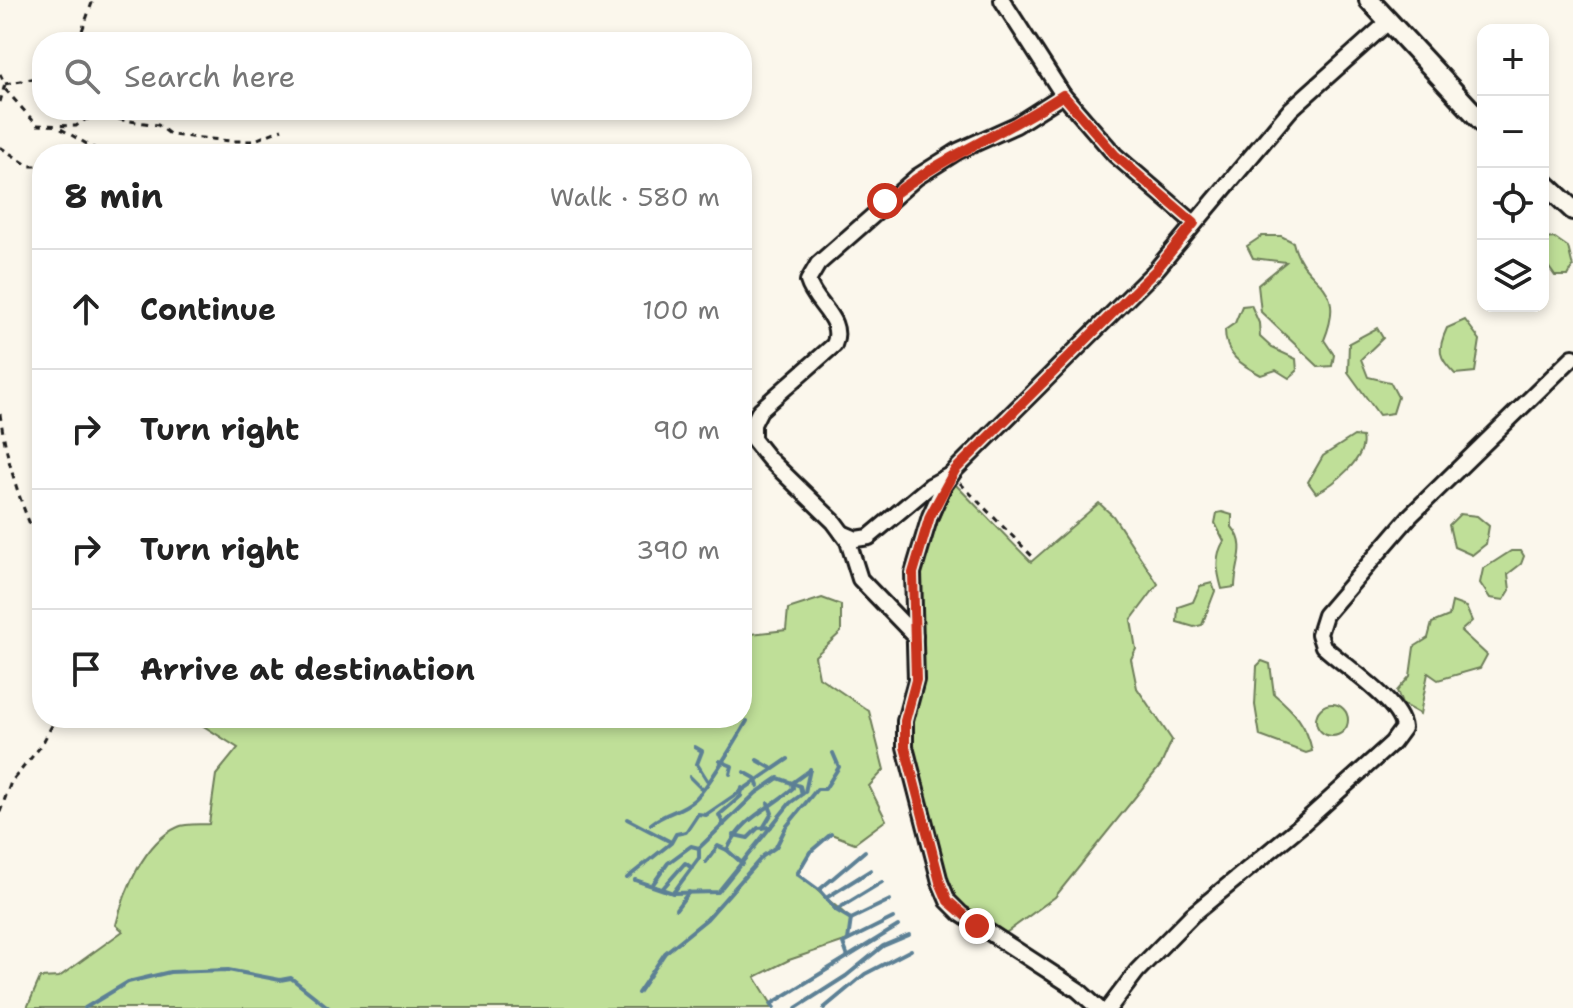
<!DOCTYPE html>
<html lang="en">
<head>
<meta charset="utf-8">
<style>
  :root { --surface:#fff; --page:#f6f6f6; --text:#222; --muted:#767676; --line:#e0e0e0 }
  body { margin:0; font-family:"Shantell Sans",sans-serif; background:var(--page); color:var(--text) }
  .controls { position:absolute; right:24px; top:24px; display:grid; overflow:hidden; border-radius:16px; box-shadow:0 4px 12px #0003 }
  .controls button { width:72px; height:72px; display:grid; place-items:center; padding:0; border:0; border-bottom:2px solid var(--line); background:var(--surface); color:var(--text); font:40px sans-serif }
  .stop { position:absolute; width:24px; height:24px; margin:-18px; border:6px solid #c8321e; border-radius:50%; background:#fff }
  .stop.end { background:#c8321e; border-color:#fff; box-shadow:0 2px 8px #0008 }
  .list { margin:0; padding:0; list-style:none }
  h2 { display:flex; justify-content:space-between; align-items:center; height:104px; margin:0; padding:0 32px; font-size:34px }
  h2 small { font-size:26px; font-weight:400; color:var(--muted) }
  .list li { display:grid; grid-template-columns:52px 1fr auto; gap:24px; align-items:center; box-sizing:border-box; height:120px; padding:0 32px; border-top:2px solid var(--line) }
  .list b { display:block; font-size:30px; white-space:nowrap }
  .list em { font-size:26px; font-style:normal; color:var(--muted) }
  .icon { flex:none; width:44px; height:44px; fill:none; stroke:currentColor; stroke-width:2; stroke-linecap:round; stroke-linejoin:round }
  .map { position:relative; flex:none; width:1573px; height:1008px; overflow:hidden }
  .search { position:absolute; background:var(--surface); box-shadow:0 4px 12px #0003; left:32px; top:32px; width:720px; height:88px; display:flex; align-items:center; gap:20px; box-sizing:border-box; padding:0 28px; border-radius:32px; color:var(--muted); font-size:30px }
  .panel { position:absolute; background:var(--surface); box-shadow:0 4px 12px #0003; left:32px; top:144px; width:720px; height:584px; border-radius:32px }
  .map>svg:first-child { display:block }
  .green { fill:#bfdf98; stroke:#6e7e5a; stroke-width:2 }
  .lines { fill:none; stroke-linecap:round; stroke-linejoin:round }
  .stream { stroke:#5c8095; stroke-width:4 }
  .minor-casing { stroke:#1c1c1c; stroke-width:20 }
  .tertiary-casing { stroke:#1c1c1c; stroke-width:24 }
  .path { stroke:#1c1c1c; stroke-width:3; stroke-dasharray:6 6; stroke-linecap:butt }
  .minor { stroke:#fbf7ec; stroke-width:14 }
  .tertiary { stroke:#fbf7ec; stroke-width:18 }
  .route { stroke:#c8321e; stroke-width:10 }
</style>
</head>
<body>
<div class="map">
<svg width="1573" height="1008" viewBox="0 0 1573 1008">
  <rect width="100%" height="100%" fill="#fbf7ec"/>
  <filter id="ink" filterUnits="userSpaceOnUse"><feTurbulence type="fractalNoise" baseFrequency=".0125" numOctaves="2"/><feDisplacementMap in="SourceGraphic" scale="16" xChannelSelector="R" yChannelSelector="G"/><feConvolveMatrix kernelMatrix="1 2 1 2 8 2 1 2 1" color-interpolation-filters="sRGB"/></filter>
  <g filter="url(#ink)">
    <g class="green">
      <path d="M1262 236H1281L1293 242C1303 287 1349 279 1324 340L1334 355 1332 366 1319 367 1261 312 1258 285 1286 262 1253 258 1247 246Z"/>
      <path d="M1555 238 1568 247 1573 267 1568 276H1555L1543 259V239Z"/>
      <path d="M1251 305 1259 323 1260 337 1272 348 1296 359 1297 371 1289 378 1276 370 1261 375C1240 364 1225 355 1225 330L1235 323 1242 306Z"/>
      <path d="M1465 320 1480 340 1475 372 1455 374C1438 357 1437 350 1447 328Z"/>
      <path d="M1377 328 1383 338 1361 359 1368 377 1390 382 1398 397 1393 413 1379 415 1348 372 1349 343Z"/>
      <path d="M1354 436 1362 437C1368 458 1333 485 1316 493L1308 482 1323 456Z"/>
      <path d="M953 482 1031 562 1099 503 1113 516 1158 584 1131 620 1136 649 1131 659 1137 688 1172 740 1161 765 1055 897 1003 935 951 897 916 766 910 719 916 578Z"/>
      <path d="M1222 512 1232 515V527C1249 546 1235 564 1235 587L1222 589C1217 571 1214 557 1224 541L1215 523 1217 513Z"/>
      <path d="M1460 514 1477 516 1489 526 1486 544 1472 555 1454 547 1449 525Z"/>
      <path d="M1511 551H1521L1524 556 1521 564 1508 574 1510 590 1504 600 1490 598 1480 583 1483 569Z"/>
      <path d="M1212 583 1215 591 1202 625 1194 627 1177 622 1178 607 1193 602 1200 586Z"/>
      <path d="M822 598 841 605V632L815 656 819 677 869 711 884 770 869 786 886 820 855 843 831 834 810 852 798 874 851 919 848 940 789 960 755 977 774 1008H27L40 978 59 977 123 931 116 925C124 892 144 842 178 827 186 823 201 825 209 824L216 775 238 748 191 718H742V635L786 630 788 609Z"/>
      <path d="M1452 602 1466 607 1472 621 1461 631 1487 655 1480 668 1438 680 1428 673 1420 714 1402 704 1397 691 1410 676 1414 647 1428 638 1432 623 1449 616Z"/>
      <path d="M1262 661 1270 664 1274 694C1294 711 1307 725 1312 751L1306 753 1260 736 1255 705 1257 666Z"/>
      <circle cx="1332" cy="720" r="16"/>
    </g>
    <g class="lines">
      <g class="stream">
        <path d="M695 747 702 751 697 764 707 780"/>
        <path d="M757 760 771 768"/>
        <path d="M720 761 732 766 730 774"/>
        <path d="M744 772 755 778 758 786"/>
        <path d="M690 777 702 789"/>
        <path d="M627 819 671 842"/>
        <path d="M651 824C666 812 680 812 694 800 707 789 738 737 747 721"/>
        <path d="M724 825 719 815 741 796 742 788"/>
        <path d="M763 828 772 813 768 803"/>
        <path d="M734 835 748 838 758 828 771 827"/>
        <path d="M727 850 743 864"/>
        <path d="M706 862 718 846 727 850C743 816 769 810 793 788L792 783 800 786 802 794"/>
        <path d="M627 878 671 843 676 834 686 832 698 814 706 815 788 759"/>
        <path d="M635 880 673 893 718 892 790 803 805 792 810 769"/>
        <path d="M653 884 668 863 691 846 699 848"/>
        <path d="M663 888 685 863 692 868"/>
        <path d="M819 890 797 874 810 852 831 834"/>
        <path d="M673 893 699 858V848L756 793 778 778 792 783 810 770"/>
        <path d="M826 898 819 890 865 851"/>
        <path d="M676 909 689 892"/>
        <path d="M836 910 826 898 871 870"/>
        <path d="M851 919 836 910 882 882"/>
        <path d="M848 940 851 919 890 900"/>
        <path d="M848 957 843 943 893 918"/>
        <path d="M638 993 665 953 707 919 763 856 776 847 786 827 817 789H825L839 767 833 753"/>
        <path d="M85 1008 128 982 170 972 228 970 280 980 291 978 329 1008"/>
        <path d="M774 1008 771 1004 898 926"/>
        <path d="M796 1008 846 976 883 946 909 935"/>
        <path d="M824 1008 865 974 911 950"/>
      </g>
      <g class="minor-casing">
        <g id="minor">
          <path d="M1002 0 1063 95 1115 155 1194 223"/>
          <path d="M842 533 856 539 869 537 930 486 950 475"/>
          <path d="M915 636 860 579 848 541 834 522 769 459 753 439V424L760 410 834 345C845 319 815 305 808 281L818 264 917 177 958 151 1016 125 1063 95"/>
          <path d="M1098 1008 1078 990 961 914 948 901 940 882 905 747V721L916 680 913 573 930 516 943 487 955 470 1155 271 1291 109 1387 23"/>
          <path d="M1109 1008 1137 971 1192 915 1299 827 1392 743 1403 728C1401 702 1344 666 1323 646L1319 634 1325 615 1410 516 1573 357"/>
        </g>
      </g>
      <g class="tertiary-casing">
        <g id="tertiary">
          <path d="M1369 0 1483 123"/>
          <path d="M1543 182 1573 210"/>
        </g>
      </g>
      <g class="path">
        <path d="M78 42 93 0"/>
        <path d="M0 74 5 84 0 102"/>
        <path d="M5 84 42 77"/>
        <path d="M5 89 37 125 76 126 86 119 109 118 158 125 171 135 231 141H253L282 129"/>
        <path d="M61 129 104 154"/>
        <path d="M0 147 29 166H42"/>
        <path d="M0 414C6 459 21 509 42 550"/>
        <path d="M960 483 1033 557"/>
        <path d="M0 812 11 782 41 746 56 718"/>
      </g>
      <use href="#minor" class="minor"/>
      <use href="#tertiary" class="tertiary"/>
    </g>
  </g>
  <g class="lines" filter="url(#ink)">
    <path class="route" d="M885 201C941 157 1005 133 1063 95L1115 155 1194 223 1155 271 955 470 930 516 913 573 916 680 905 721V747L940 882 948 901 977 926"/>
  </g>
</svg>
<div class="controls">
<button>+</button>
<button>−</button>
<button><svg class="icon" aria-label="locate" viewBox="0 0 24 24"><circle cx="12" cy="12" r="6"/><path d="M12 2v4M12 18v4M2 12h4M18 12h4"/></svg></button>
<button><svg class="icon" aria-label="layers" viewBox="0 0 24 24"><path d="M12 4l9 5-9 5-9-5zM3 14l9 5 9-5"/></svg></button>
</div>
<div class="stop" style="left:885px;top:201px"></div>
<div class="stop end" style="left:977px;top:926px"></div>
<div class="search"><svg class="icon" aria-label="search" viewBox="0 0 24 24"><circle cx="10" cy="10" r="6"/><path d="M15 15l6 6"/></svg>Search here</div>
<section class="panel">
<h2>8 min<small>Walk · 580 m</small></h2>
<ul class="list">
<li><svg class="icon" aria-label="ahead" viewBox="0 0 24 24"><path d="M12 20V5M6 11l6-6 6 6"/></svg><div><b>Continue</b></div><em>100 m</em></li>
<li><svg class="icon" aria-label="right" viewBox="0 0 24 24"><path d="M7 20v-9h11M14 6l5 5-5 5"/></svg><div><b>Turn right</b></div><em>90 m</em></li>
<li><svg class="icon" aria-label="right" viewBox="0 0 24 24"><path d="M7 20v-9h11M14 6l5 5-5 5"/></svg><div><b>Turn right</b></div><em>390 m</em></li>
<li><svg class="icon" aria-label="arrive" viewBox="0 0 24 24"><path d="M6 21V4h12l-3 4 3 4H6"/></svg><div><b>Arrive at destination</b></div></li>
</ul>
</section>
</div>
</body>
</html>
